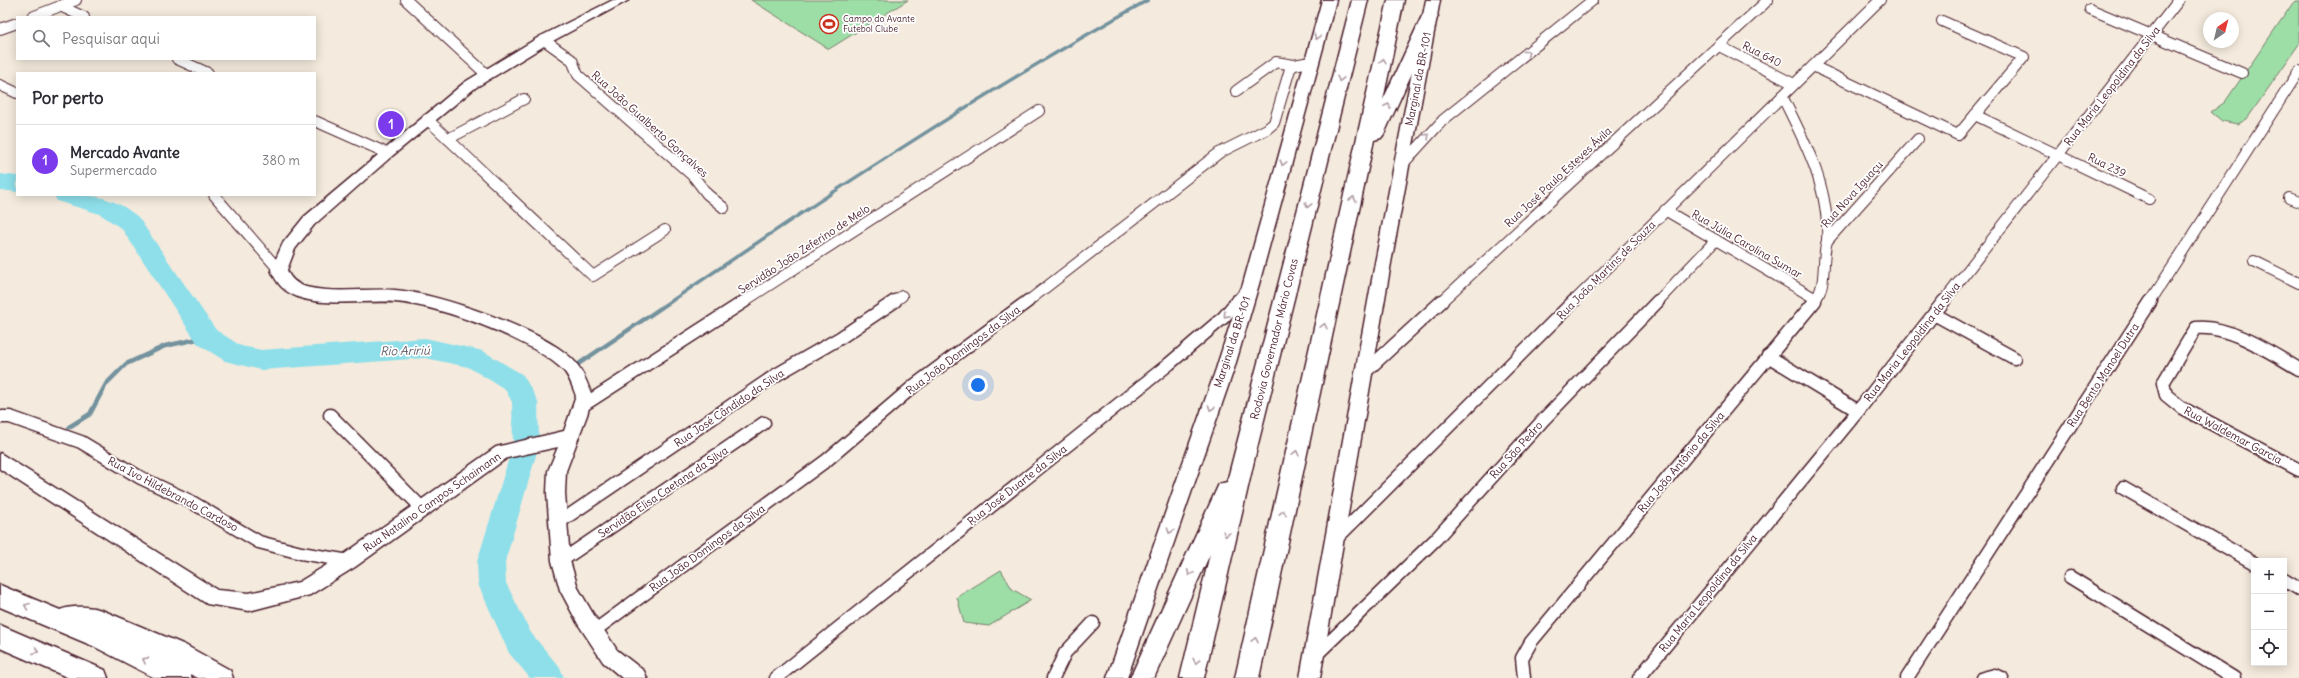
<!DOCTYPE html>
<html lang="pt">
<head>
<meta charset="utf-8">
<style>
  :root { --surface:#fff; --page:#f2f2f3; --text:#2b2b33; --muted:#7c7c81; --line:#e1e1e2; --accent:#7c3aed }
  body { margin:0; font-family:Delius,sans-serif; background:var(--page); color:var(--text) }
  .controls { position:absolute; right:12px; bottom:12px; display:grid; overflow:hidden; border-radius:0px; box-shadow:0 2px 10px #0003 }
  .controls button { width:36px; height:36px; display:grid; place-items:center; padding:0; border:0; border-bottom:1px solid var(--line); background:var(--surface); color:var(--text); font:20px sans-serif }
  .compass { position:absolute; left:2203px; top:12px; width:36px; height:36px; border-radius:50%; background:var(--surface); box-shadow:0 2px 10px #0003; rotate:35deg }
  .you { position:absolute; left:978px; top:385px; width:14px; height:14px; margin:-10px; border:3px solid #fff; border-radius:50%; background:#1a73e8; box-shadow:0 0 0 6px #1a73e833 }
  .badge { display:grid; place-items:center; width:26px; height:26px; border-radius:50%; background:var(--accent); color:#fff; font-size:13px; font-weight:700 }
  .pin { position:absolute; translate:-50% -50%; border:2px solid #fff; box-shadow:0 1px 4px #0006 }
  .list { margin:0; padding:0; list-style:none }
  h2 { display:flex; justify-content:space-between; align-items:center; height:52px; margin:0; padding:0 16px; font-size:17px }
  h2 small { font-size:13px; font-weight:400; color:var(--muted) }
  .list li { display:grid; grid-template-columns:26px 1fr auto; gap:12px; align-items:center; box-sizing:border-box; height:72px; padding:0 16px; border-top:1px solid var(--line) }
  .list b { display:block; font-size:15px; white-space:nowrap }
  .list p { margin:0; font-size:13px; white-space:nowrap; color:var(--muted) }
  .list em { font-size:13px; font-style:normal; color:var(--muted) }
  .icon { flex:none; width:22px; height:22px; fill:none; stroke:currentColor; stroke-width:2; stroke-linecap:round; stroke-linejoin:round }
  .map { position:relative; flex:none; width:2299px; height:678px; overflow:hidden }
  .search { position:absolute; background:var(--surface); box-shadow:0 2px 10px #0003; left:16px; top:16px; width:300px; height:44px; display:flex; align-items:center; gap:10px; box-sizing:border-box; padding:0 14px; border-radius:0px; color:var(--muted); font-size:15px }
  .panel { position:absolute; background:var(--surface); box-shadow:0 2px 10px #0003; left:16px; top:72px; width:300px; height:124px; border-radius:0px }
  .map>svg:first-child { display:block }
  .green { fill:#9ddea7; stroke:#747e69 }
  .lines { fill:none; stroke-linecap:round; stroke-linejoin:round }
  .stream-far1 { stroke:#73929e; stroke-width:3.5 }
  .stream { stroke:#73929e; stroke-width:4.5 }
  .river { fill:#8edfea; fill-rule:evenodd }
  .street-far1-casing { stroke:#4a1f2b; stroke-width:12 }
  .street-casing { stroke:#4a1f2b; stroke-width:15 }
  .secondary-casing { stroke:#4a1f2b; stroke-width:3 }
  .primary-casing { stroke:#4a1f2b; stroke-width:3 }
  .highway-casing { stroke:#4a1f2b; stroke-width:3 }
  .street-far1 { stroke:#fff; stroke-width:10 }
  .street { stroke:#fff; stroke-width:12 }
  .secondary { fill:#fff; fill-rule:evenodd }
  .primary { fill:#fff; fill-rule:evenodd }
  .highway { fill:#fff; fill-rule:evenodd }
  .oneway { stroke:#ae9aa0 }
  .labels { text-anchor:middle; stroke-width:3.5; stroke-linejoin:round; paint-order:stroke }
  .far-poi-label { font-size:9px; fill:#4a1f2b; stroke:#fff; text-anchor:start }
  .street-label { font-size:11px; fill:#4a1f2b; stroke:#fff }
  .water-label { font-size:12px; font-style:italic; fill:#5e5964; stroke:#fff }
</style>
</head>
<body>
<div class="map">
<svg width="2299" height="678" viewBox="0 0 2299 678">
  <rect width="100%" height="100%" fill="#f4eadd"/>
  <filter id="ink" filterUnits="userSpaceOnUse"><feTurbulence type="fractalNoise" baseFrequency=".025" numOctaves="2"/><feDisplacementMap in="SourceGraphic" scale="8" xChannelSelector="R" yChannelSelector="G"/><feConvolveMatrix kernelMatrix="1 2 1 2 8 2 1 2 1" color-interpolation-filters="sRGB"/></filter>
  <g filter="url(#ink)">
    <g class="green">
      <path d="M751 0H908L829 49Z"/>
      <path d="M2295 0H2299V44L2247 119 2238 124 2222 121 2211 112 2225 102Z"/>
      <path d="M1001 570 1012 589 1031 600 989 626 964 623 957 597Z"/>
    </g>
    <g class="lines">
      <path class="stream-far1" d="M670 302C826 195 983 92 1148 0"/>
      <g class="stream">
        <path d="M577 365 671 301"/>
        <path d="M69 427 90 414 106 384 126 364 165 346 207 337"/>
      </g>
      <g class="river">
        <path d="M0 174 17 176V192L0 190Z"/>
        <path d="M54 195C89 195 109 193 138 217L216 330 241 346 261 350 425 338 483 351 523 375 538 401 539 445 505 562 506 583 531 633 560 668 564 678H530L509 653 478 584 477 562 513 445 512 402 505 389 468 367 425 358 261 370 225 361 198 344 122 229 100 214 57 201Z"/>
      </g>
      <g class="street-far1-casing">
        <g id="street-far1">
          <path d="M406 0 486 74"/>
          <path d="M60 6 84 17"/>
          <path d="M2090 9 2242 73"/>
          <path d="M32 17 76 0"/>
          <path d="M0 29 17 23"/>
          <path d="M544 40 572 60 578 75 694 177 707 194 724 208"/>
          <path d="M1719 46 1794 84"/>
          <path d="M177 59 208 73"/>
          <path d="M1813 66 1958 135 2024 57 1942 21"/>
          <path d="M0 85 17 93"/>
          <path d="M1236 91 1276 62 1294 65"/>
          <path d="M1782 96C1805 142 1830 188 1827 241L1918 139"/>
          <path d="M1975 115 2149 199"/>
          <path d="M427 119 593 276 665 230"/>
          <path d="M315 121 387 153"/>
          <path d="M448 139 524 99"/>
          <path d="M1402 165 1443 120 1593 0"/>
          <path d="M214 195 279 270"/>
          <path d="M2289 198 2299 202"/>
          <path d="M1665 210 1816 299"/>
          <path d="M2254 261 2299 283"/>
          <path d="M743 302 1039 111"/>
          <path d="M893 302 902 296"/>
          <path d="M1027 302 1219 153 1267 129 1274 123 1290 69 1294 65 1310 62"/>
          <path d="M1236 302 1246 290"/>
          <path d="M1441 302 1768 0"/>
          <path d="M1573 302 1880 0"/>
          <path d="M1657 302 1716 240"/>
          <path d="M1814 302C1828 285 1821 261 1827 241"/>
          <path d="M1943 302 2179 0"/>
          <path d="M2150 302 2299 71"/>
        </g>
      </g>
      <g class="street-casing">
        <g id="street">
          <path d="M1934 314 2014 358"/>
          <path d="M1768 356 1858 411"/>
          <path d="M2299 369C2271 353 2228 324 2196 328L2163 383 2166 395 2182 408 2299 470"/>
          <path d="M1364 373 1442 301"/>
          <path d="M582 406 745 301"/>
          <path d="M330 415 422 508"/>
          <path d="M0 417H10L81 442 141 478 190 501 259 542 301 553 349 561"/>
          <path d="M2123 488 2254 563"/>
          <path d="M558 523 776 375 840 338 895 301"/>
          <path d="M1335 540 1574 301"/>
          <path d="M561 561 764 423"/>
          <path d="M2070 577 2234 678"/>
          <path d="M2284 580 2299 589"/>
          <path d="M594 631 827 460 915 385 1028 301"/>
          <path d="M1315 656 1436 539 1545 418 1658 301"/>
          <path d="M776 678 1169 364 1224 317 1237 301"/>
          <path d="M1053 678 1065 653 1093 623"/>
          <path d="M1524 678 1522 658 1531 642 1815 301"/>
          <path d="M1639 678 1858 411 1944 301"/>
          <path d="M1907 678 2151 301"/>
          <path d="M1983 678 1995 675 2002 678"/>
        </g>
      </g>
      <g class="secondary-casing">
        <path id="secondary" d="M613 0H629L549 43 475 88 392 156 314 225 295 249 287 270C290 279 297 284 306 287 335 294 366 288 395 290 437 293 549 331 576 363 584 373 588 385 592 396L587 415 566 471 565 493 570 561 578 588 592 612 617 650 644 671 647 678H622L603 662 578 624 560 590 552 561 547 493 548 471 558 447 507 458 355 567 310 595 249 611 207 604 0 469V453L217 590 249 593 299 582 343 555 496 447 564 431 576 396C573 388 570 378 564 371 534 340 439 305 395 302 365 300 325 307 298 297 283 291 277 284 271 270L283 243 304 217 465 82 539 37Z"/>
      </g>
      <g class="primary-casing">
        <g id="primary">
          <path d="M1322 0H1336L1259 284 1234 369 1127 678H1107L1216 369 1243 284Z"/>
          <path d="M1426 0H1440L1391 263 1320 678H1300L1375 263Z"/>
        </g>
      </g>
      <g class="highway-casing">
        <g id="highway">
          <path d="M1352 0H1368L1257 448 1204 678H1180L1210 554 1154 678H1130L1219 484 1227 482Z"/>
          <path d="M1388 0H1404L1383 100 1422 16 1424 13H1436L1438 16 1384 134 1381 138 1374 140 1259 678H1235Z"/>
          <path d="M0 585 60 610C72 605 92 606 104 611L185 645 230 670 233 678H198L190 674 192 678H155L93 646 0 607Z"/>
          <path d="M0 625 105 670 108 678H69L0 648Z"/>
        </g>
      </g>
      <use href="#street-far1" class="street-far1"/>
      <use href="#street" class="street"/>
      <use href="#secondary" class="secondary"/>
      <use href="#primary" class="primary"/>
      <use href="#highway" class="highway"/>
    </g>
    <defs><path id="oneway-chevron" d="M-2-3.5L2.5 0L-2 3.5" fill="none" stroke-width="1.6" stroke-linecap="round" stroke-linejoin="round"/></defs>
    <g class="oneway">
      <use href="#oneway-chevron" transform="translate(1317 37) rotate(107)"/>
      <use href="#oneway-chevron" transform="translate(1527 53) rotate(-38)"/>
      <use href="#oneway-chevron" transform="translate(1383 61) rotate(-78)"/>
      <use href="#oneway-chevron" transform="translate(1340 79) rotate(104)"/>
      <use href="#oneway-chevron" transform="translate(1388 106) rotate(-65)"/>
      <use href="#oneway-chevron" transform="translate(1427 136) rotate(-46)"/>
      <use href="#oneway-chevron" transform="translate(1283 163) rotate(105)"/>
      <use href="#oneway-chevron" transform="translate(1353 199) rotate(-77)"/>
      <use href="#oneway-chevron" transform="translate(1308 205) rotate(104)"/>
      <use href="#oneway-chevron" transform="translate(1226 315) rotate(132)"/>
      <use href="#oneway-chevron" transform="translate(1324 326) rotate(-77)"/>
      <use href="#oneway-chevron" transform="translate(1211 408) rotate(109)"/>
      <use href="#oneway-chevron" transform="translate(1296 453) rotate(-77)"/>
      <use href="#oneway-chevron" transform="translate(1283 513) rotate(-78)"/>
      <use href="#oneway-chevron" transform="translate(1170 531) rotate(109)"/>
      <use href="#oneway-chevron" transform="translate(1226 534) rotate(103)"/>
      <use href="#oneway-chevron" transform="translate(1190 573) rotate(114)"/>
      <use href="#oneway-chevron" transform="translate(27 606) rotate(-158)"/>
      <use href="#oneway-chevron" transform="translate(1255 640) rotate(-78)"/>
      <use href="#oneway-chevron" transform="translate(36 651) rotate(23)"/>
      <use href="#oneway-chevron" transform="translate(145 660) rotate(-153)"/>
      <use href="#oneway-chevron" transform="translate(1196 661) rotate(103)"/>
    </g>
  </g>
  <defs>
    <g id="stadium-ring" transform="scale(1)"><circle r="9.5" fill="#fff" stroke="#c8321e" stroke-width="1.5"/><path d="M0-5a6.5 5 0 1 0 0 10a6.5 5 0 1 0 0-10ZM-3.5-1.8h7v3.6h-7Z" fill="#c8321e"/></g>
  </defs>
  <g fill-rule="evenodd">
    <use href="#stadium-ring" x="829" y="24"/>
  </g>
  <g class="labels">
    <g class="far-poi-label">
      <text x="843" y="22">Campo do Avante<tspan x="843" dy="10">Futebol Clube</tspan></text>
    </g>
    <g class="street-label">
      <text transform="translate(1762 54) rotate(27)" y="4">Rua 640</text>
      <text transform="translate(1418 79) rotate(-79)" y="4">Marginal da BR-101</text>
      <text transform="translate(2112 86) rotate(-52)" y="4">Rua Maria Leopoldina da Silva</text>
      <text transform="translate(650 124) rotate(42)" y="4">Rua João Gualberto Gonçalves</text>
      <text transform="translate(2107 165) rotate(26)" y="4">Rua 239</text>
      <text transform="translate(1558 177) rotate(-43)" y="4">Rua José Paulo Esteves Ávila</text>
      <text transform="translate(1852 194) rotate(-48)" y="4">Rua Nova Iguaçu</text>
      <text transform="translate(1747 244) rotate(30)" y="4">Rua Júlia Carolina Sumar</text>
      <text transform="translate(804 249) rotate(-33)" y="4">Servidão João Zeferino de Melo</text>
      <text transform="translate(1606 270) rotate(-45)" y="4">Rua João Martins de Souza</text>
      <text transform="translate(1274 339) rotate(-76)" y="4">Rodovia Governador Mário Covas</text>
      <text transform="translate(1232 342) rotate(-72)" y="4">Marginal da BR-101</text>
      <text transform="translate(1912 342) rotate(-52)" y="4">Rua Maria Leopoldina da Silva</text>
      <text transform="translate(963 350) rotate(-37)" y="4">Rua João Domingos da Silva</text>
      <text transform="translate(2103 375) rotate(-57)" y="4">Rua Bento Manoel Dutra</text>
      <text transform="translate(729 408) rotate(-34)" y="4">Rua José Cândido da Silva</text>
      <text transform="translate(2233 435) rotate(28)" y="4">Rua Waldemar Garcia</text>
      <text transform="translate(1516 450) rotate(-48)" y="4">Rua São Pedro</text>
      <text transform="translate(1681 462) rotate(-50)" y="4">Rua João Antônio da Silva</text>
      <text transform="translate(1017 485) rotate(-38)" y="4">Rua José Duarte da Silva</text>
      <text transform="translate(663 492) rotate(-34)" y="4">Servidão Elisa Caetana da Silva</text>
      <text transform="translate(173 494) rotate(28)" y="4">Rua Ivo Hildebrando Cardoso</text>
      <text transform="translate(432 502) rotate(-35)" y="4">Rua Natalino Campos Schaimann</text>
      <text transform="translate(707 548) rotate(-36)" y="4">Rua João Domingos da Silva</text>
      <text transform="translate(1708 593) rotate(-51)" y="4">Rua Maria Leopoldina da Silva</text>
    </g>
    <g class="water-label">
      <text transform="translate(405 351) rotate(-1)" y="4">Rio Aririú</text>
    </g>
  </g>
</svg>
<div class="controls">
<button>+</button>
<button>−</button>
<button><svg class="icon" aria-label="locate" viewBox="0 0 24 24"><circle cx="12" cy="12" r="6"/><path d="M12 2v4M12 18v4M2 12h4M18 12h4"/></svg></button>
</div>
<svg class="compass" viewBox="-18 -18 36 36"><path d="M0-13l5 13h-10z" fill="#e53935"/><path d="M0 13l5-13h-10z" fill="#7c7c81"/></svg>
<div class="you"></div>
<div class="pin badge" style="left:391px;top:124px">1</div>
<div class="search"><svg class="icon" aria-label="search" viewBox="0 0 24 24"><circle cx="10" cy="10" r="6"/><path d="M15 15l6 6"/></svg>Pesquisar aqui</div>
<section class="panel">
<h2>Por perto<small></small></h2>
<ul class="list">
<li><span class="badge">1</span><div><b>Mercado Avante</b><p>Supermercado</p></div><em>380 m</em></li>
</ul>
</section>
</div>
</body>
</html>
